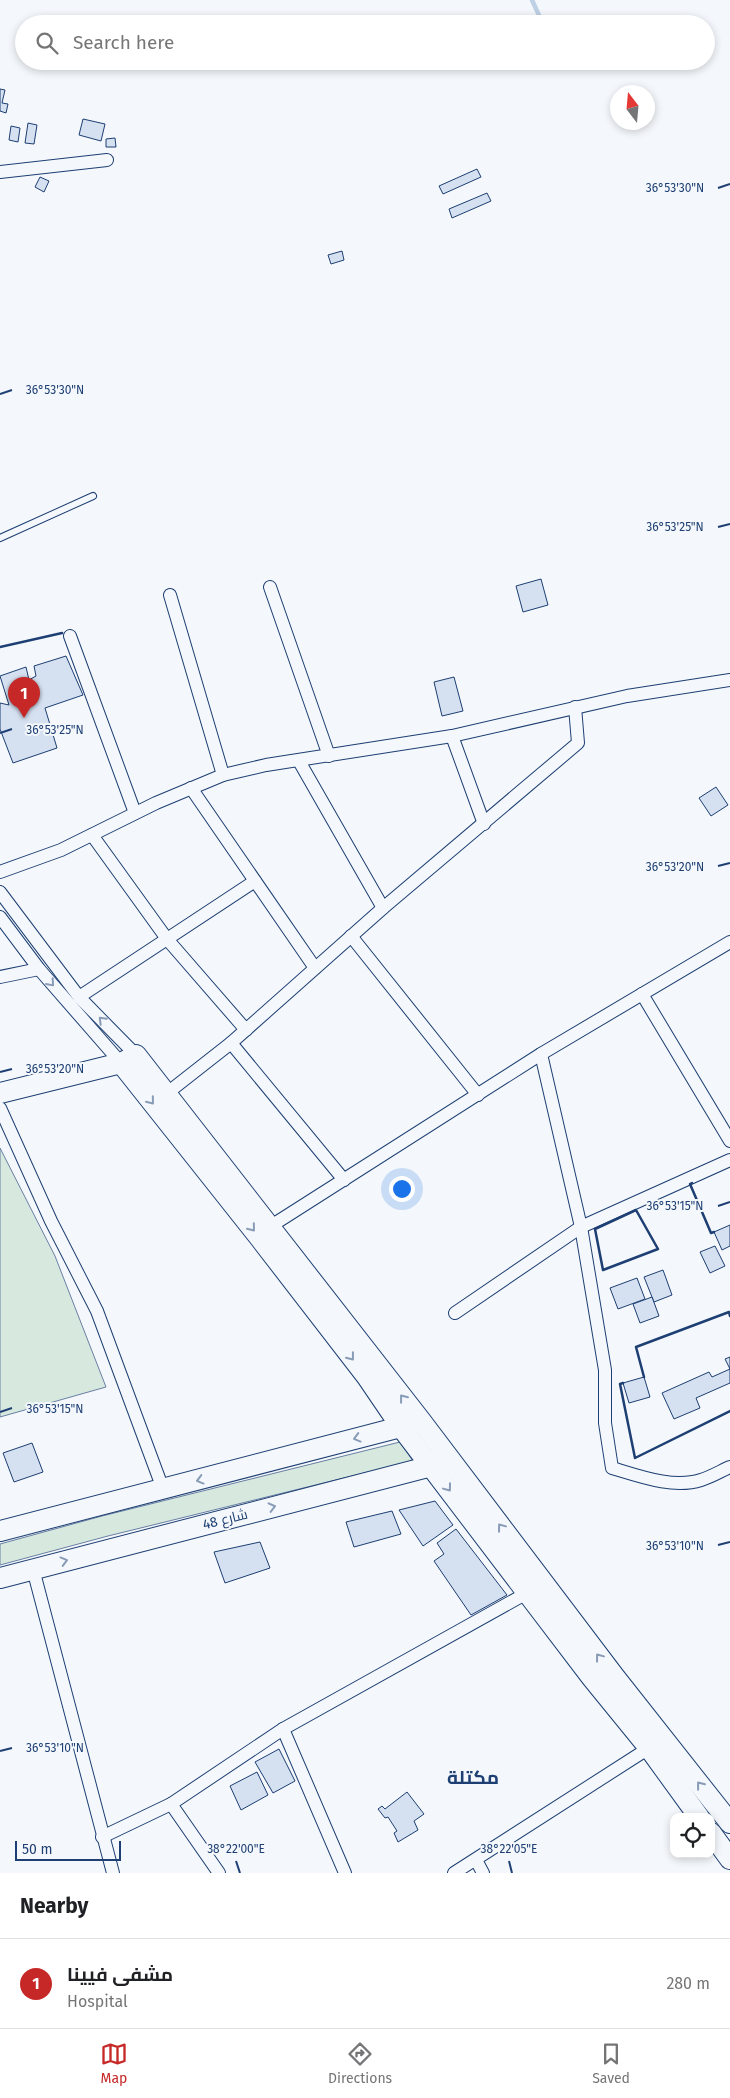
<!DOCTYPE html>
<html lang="en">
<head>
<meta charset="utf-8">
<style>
  :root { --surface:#fff; --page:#f6f6f6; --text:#202124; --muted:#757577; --line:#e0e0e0; --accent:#c62828 }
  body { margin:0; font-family:"Fira Sans",Cairo,sans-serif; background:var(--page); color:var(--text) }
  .controls { position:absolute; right:15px; bottom:15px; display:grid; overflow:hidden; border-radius:10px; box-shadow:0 2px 8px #0003 }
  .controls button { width:45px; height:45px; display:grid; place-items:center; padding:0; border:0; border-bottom:1px solid var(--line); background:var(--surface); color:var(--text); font:25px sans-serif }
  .compass { position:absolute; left:610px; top:85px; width:45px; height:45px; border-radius:50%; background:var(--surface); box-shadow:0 2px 8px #0003; rotate:344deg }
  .scale { position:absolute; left:15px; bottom:12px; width:106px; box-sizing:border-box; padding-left:5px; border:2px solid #1d3f73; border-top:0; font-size:14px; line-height:18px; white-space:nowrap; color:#1d3f73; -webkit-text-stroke:4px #f4f7fb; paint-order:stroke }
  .you { position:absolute; left:401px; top:1188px; width:18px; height:18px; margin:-12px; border:4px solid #fff; border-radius:50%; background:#1a73e8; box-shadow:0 0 0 8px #1a73e833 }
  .badge { display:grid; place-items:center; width:32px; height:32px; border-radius:50%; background:var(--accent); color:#fff; font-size:16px; font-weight:700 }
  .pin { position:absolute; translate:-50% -41px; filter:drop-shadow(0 1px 2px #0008) }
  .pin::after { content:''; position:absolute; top:26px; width:18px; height:15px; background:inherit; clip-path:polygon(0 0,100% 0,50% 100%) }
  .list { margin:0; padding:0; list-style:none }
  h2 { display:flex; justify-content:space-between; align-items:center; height:65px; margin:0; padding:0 20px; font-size:21px }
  h2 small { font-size:16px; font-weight:400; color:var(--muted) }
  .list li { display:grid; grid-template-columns:32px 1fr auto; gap:15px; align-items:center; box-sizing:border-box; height:90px; padding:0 20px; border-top:1px solid var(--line) }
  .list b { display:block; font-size:19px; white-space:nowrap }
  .list p { margin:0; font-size:16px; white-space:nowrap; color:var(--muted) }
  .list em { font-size:16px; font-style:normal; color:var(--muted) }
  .icon { flex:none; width:28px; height:28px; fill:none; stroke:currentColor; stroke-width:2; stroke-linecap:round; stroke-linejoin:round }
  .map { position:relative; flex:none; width:730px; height:1873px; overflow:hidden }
  .search { position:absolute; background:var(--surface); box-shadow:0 2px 8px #0003; left:15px; right:15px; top:15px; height:55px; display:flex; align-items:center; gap:12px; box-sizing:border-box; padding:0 18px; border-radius:28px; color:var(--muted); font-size:19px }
  .sheet { height:155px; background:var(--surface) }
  nav { display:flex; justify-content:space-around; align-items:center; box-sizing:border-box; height:70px; border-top:1px solid var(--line); background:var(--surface); font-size:14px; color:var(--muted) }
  nav a { display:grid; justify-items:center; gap:2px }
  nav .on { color:var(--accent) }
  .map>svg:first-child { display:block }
  .green { fill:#d7e8df; stroke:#687fa3 }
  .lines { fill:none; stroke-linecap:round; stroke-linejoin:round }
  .stream { stroke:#bed0e5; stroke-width:4.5 }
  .building { fill:#d5e0f0; stroke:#1d3f73 }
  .lane-casing { stroke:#1d3f73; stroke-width:8 }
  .street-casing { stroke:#1d3f73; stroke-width:14 }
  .primary-casing { stroke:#1d3f73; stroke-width:22 }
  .lane { stroke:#f4f7fb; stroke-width:6 }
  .street { stroke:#f4f7fb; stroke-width:12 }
  .primary { stroke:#f4f7fb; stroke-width:20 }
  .wall { stroke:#1d3f73; stroke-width:2.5 }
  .oneway { stroke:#889bb7 }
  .ticks { fill:none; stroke:#1d3f73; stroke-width:2 }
  .labels { text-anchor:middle; stroke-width:4; stroke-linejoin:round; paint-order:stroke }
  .street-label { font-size:14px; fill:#1d3f73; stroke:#f4f7fb }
  .district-label { font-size:19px; font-weight:bold; fill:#1d3f73; stroke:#f4f7fb }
  .ticks-label { font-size:12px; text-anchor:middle; fill:#1d3f73; stroke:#f4f7fb; stroke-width:4; stroke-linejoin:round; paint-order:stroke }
</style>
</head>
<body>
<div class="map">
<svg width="730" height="1873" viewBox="0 0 730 1873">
  <rect width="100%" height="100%" fill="#f4f7fb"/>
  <g class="green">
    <path d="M0 1148 55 1256 106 1387 0 1417Z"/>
    <path d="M400 1442 413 1461 108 1536 0 1565V1544L102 1516Z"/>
  </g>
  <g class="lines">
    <path class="stream" d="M532 0 543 24"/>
  </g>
  <g class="building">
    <path d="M0 89 5 90 2 103 8 104 6 113 0 111Z"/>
    <path d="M83 119 105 124 101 141 79 135Z"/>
    <path d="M28 123 37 125 34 144 25 143Z"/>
    <path d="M11 126 20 128 18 142 9 140Z"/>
    <path d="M115 138 116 147H106V139Z"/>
    <path d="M477 169 481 177 443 194 439 186Z"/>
    <path d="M40 177 49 181 44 192 35 187Z"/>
    <path d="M487 193 491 201 452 218 449 209Z"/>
    <path d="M342 251 344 260 331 264 328 255Z"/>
    <path d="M541 579 548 605 523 612 516 586Z"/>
    <path d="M66 656 83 695 45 708 57 748 13 763 0 729V703L9 705 0 676 26 667 29 680 36 676 34 666Z"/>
    <path d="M454 677 463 711 442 716 434 682Z"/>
    <path d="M716 787 728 805 711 816 699 798Z"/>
    <path d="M730 1225V1246L722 1250 714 1232Z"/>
    <path d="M715 1246 725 1266 710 1273 700 1252Z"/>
    <path d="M663 1270 672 1295 654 1302 644 1277Z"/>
    <path d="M637 1278 645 1299 618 1309 610 1288Z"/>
    <path d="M652 1297 659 1316 640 1323 633 1304Z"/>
    <path d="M730 1357V1369L725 1359Z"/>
    <path d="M730 1369V1383L696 1398 700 1408 674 1419 662 1393 709 1372 712 1377Z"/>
    <path d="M644 1377 650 1397 629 1403 623 1383Z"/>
    <path d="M32 1443 43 1472 14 1482 3 1453Z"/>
    <path d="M435 1501 453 1525 423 1546 399 1510Z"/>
    <path d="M392 1511 401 1534 354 1547 346 1522Z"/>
    <path d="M456 1529 507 1595 471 1615 434 1561 444 1554 437 1543Z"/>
    <path d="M260 1542 270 1568 225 1583 214 1552Z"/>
    <path d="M279 1749 295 1781 273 1793 255 1762Z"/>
    <path d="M257 1772 268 1795 241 1810 230 1786Z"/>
    <path d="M407 1792 424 1814 414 1821 418 1830 398 1842 394 1833 397 1831 388 1817 385 1818 378 1809 382 1806 385 1809Z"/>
  </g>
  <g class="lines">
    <g class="lane-casing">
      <path id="lane" d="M0 538 93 496"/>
    </g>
    <g class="street-casing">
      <g id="street">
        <path d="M0 172 107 160"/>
        <path d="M270 587 329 756"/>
        <path d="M170 595 223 775"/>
        <path d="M70 636 135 813"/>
        <path d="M452 736 484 824"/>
        <path d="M299 761 383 908"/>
        <path d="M191 788 315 968"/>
        <path d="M92 835 167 939 246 1030"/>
        <path d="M0 872 61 850 156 803 223 775 266 765 452 736 627 696 730 680"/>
        <path d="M0 892 79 997 136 1055"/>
        <path d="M0 917 39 969 121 1063"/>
        <path d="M351 936 478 1095"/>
        <path d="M0 977 39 969"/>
        <path d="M642 994 730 1141"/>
        <path d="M79 997 255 881"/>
        <path d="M231 1043 344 1180"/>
        <path d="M541 1054 581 1227 605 1370V1423L612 1468C639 1476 673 1489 701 1480 711 1477 721 1471 730 1467"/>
        <path d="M166 1094 231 1043 383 908 578 743 575 707"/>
        <path d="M0 1108 51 1221 97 1311 163 1489"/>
        <path d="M271 1226 541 1054 730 942"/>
        <path d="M455 1313 581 1227 730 1160"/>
        <path d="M33 1569 113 1873"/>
        <path d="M283 1729 345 1873"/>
        <path d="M171 1804 219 1873"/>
        <path d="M102 1837 171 1804 283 1729 527 1593"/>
        <path d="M476 1860 483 1873"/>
        <path d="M454 1873 649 1748"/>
      </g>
    </g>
    <g class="primary-casing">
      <g id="primary">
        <path d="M121 1063 259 1237 367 1377 401 1427 592 1678 649 1748 699 1817"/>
        <path d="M0 1093 121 1063 136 1055 421 1421 614 1676 730 1823"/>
        <path d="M0 1531 412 1424"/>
        <path d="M0 1578 443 1463"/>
        <path d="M711 1833 730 1859"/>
      </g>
    </g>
    <use href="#lane" class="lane"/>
    <use href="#street" class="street"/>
    <use href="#primary" class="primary"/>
    <g class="wall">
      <path d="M0 647 62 633"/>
      <path d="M692 1183 690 1184 711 1233 714 1232"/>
      <path d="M636 1210 658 1249 603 1270 595 1229Z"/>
      <path d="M644 1377 636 1347 729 1312 730 1316"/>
      <path d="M623 1383 620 1384 635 1458 730 1411"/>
    </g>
  </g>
  <defs><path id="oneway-chevron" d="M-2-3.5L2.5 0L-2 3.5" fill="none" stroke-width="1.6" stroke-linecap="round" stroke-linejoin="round" transform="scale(1.25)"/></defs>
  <g class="oneway">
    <use href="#oneway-chevron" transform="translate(51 983) rotate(49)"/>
    <use href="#oneway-chevron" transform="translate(102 1020) rotate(-135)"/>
    <use href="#oneway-chevron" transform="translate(151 1101) rotate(51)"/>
    <use href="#oneway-chevron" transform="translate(252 1228) rotate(51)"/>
    <use href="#oneway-chevron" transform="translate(351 1357) rotate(52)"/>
    <use href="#oneway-chevron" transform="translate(403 1398) rotate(-128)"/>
    <use href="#oneway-chevron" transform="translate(357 1438) rotate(165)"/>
    <use href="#oneway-chevron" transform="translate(200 1480) rotate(165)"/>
    <use href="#oneway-chevron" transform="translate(448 1488) rotate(53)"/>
    <use href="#oneway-chevron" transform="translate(272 1507) rotate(-14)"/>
    <use href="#oneway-chevron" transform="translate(501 1527) rotate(-127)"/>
    <use href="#oneway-chevron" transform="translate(64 1561) rotate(-15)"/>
    <use href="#oneway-chevron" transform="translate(599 1657) rotate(-127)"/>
    <use href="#oneway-chevron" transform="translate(700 1785) rotate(-128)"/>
  </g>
  <path class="ticks" d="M718 188 730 184M0 394 12 390M718 527 730 524M0 733 12 729M718 866 730 863M0 1072 12 1069M718 1206 730 1202M0 1412 12 1408M718 1545 730 1542M0 1751 12 1748M236 1861 240 1873M509 1861 512 1873"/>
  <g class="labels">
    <g class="street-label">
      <text transform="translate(225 1519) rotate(-14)" y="5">48 شارع</text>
    </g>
    <g class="district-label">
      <text x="473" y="1784">مكتلة</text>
    </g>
  </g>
  <g class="ticks-label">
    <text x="675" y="192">36°53'30"N</text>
    <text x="55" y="394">36°53'30"N</text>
    <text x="675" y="531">36°53'25"N</text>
    <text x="55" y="734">36°53'25"N</text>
    <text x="675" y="871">36°53'20"N</text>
    <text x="55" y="1073">36°53'20"N</text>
    <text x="675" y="1210">36°53'15"N</text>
    <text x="55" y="1413">36°53'15"N</text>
    <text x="675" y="1550">36°53'10"N</text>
    <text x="55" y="1752">36°53'10"N</text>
    <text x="236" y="1853">38°22'00"E</text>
    <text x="509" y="1853">38°22'05"E</text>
  </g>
</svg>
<div class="controls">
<button><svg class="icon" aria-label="locate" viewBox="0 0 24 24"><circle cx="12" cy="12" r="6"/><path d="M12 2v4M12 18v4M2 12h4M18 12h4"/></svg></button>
</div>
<svg class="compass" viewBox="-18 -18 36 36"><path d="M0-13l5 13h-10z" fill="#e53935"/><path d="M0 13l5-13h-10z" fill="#757577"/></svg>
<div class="scale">50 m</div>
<div class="you"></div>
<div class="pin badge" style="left:24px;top:718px">1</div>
<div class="search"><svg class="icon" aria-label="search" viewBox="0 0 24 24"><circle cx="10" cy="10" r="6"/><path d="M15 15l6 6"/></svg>Search here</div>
</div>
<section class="sheet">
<h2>Nearby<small></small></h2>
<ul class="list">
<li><span class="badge">1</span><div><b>مشفى فيينا</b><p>Hospital</p></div><em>280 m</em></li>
</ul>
</section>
<nav>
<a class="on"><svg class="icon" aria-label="map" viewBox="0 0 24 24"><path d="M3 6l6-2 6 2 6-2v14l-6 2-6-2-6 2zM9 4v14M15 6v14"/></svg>Map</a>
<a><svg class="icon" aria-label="directions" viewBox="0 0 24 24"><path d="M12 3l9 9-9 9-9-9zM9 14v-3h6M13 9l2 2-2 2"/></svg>Directions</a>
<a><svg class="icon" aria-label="saved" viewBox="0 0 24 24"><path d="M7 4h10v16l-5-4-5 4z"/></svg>Saved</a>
</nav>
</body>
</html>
